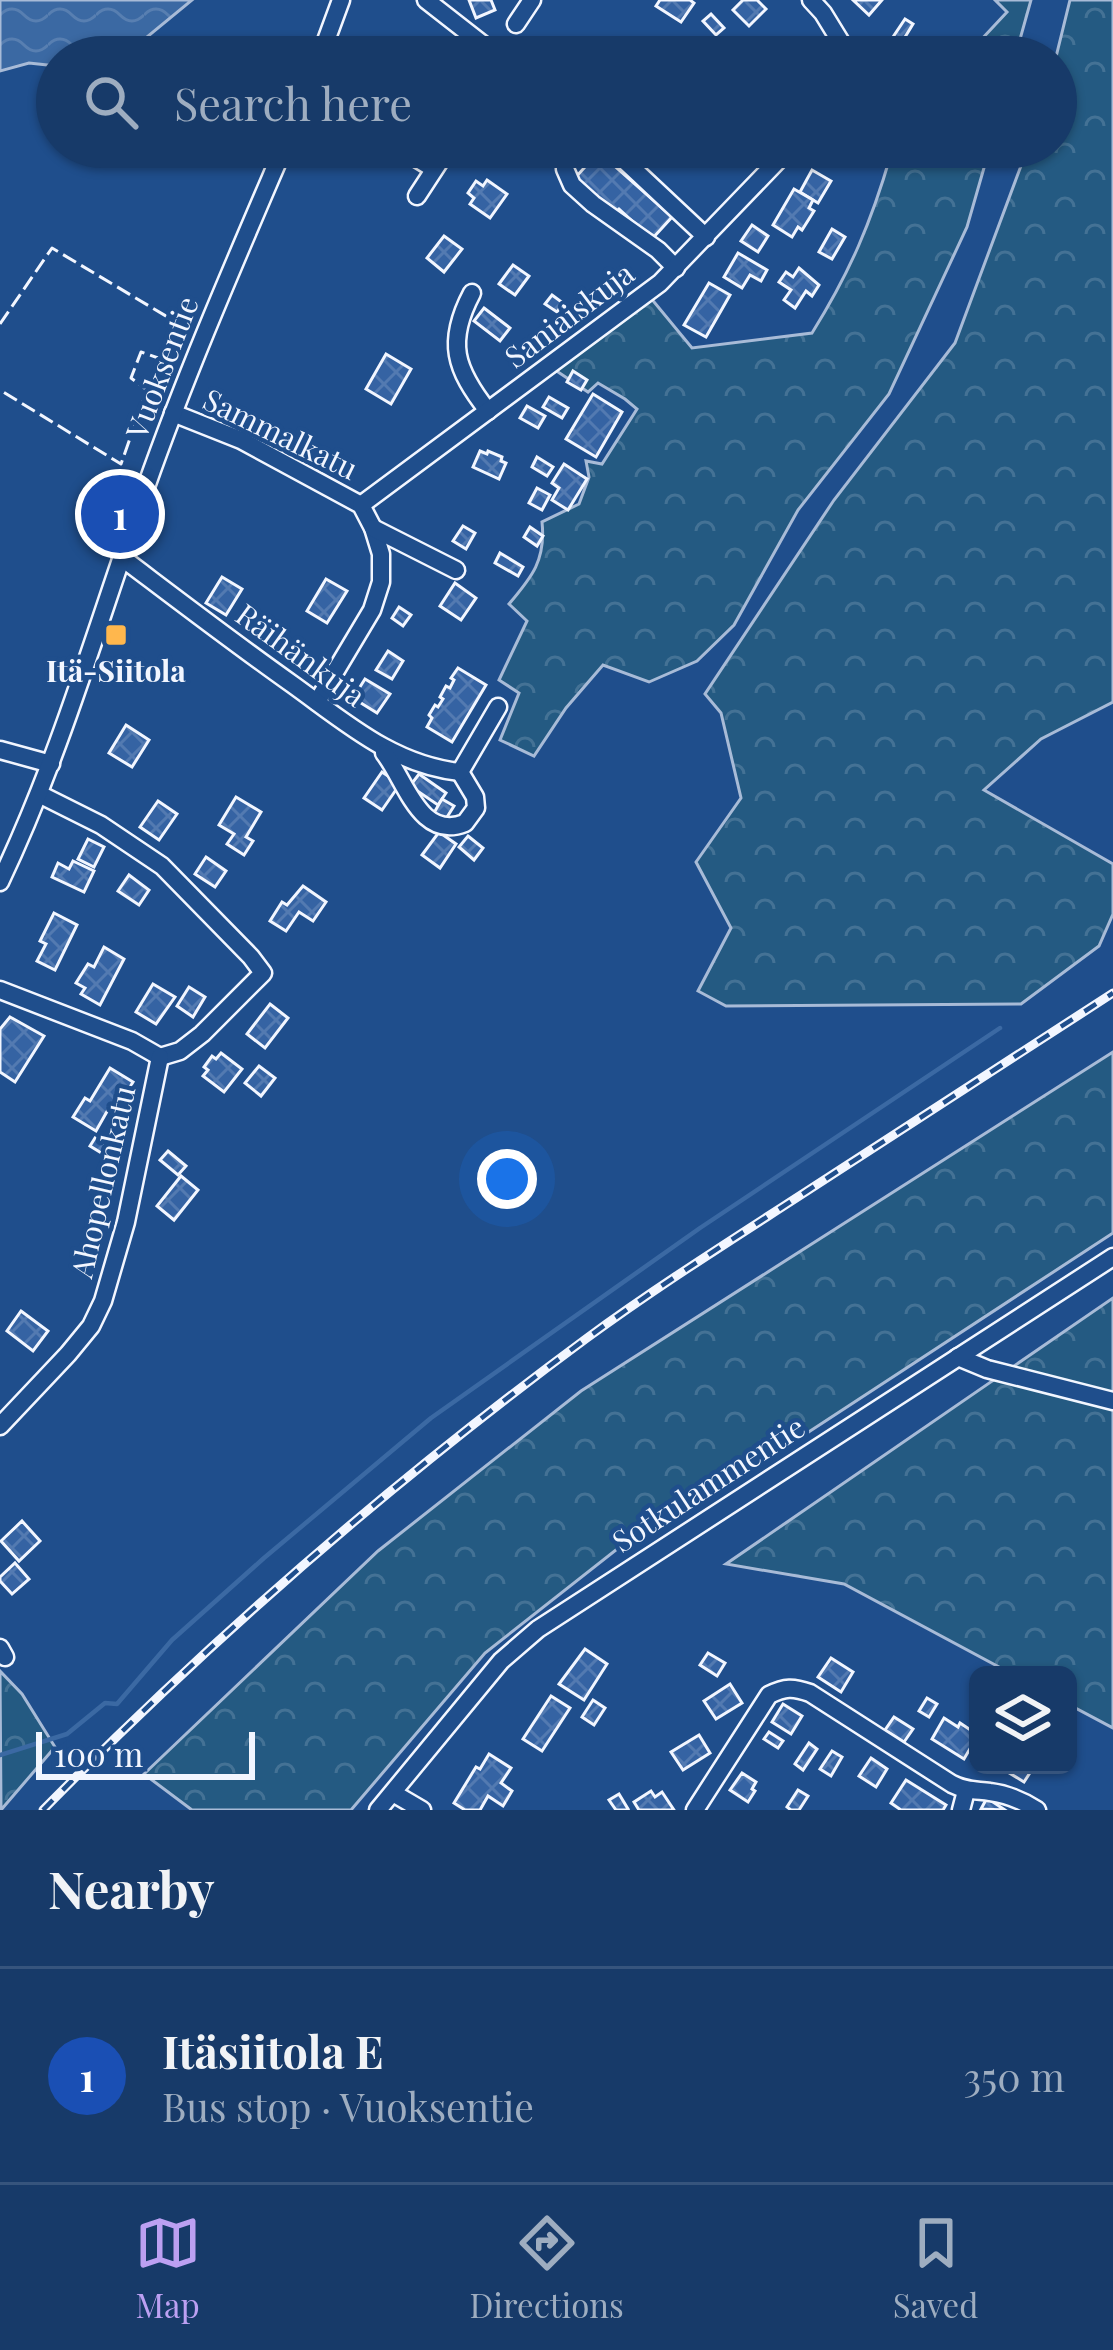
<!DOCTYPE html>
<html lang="en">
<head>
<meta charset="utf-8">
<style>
  :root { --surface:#173a69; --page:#20416f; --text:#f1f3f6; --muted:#9eadc0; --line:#36547d; --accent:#bca0f2 }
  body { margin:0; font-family:"Playfair Display",serif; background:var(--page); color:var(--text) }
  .controls { position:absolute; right:36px; bottom:36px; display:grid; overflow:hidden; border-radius:18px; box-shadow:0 3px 9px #0004 }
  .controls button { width:108px; height:108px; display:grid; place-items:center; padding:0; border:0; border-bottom:3px solid var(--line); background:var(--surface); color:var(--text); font:60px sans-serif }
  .scale { position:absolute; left:36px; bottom:30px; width:219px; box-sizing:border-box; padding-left:12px; border:6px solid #f2f6ff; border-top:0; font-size:33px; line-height:42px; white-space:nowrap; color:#f2f6ff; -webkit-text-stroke:9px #1f4e8c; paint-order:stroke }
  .you { position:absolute; left:507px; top:1179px; width:42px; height:42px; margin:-30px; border:9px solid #fff; border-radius:50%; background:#1a73e8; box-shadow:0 0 0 18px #1a73e833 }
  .badge { display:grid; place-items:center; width:78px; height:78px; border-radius:50%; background:var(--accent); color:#fff; font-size:39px; font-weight:700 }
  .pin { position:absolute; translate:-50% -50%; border:6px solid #fff; box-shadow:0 3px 12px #0006 }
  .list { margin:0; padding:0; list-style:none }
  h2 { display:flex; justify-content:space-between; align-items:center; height:156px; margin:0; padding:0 48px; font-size:51px }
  h2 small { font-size:39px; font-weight:400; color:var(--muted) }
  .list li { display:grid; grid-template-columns:78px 1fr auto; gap:36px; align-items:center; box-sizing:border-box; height:216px; padding:0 48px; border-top:3px solid var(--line) }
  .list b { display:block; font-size:45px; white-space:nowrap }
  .list p { margin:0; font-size:39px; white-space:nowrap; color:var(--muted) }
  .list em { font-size:39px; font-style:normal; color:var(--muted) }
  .icon { flex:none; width:66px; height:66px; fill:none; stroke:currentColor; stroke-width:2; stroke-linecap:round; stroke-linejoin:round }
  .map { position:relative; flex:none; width:1113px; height:1810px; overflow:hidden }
  .search { position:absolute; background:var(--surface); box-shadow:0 3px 9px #0004; left:36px; right:36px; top:36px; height:132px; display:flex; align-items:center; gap:30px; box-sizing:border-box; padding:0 42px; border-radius:66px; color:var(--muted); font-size:45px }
  .sheet { height:372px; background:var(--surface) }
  nav { display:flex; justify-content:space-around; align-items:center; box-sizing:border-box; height:168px; border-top:3px solid var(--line); background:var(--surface); font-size:33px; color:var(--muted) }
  nav a { display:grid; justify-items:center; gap:6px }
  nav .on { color:var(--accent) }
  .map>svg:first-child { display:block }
  .forest { fill:url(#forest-crowns); stroke:#a8bbd7; stroke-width:3 }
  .water { fill:url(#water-waves); stroke:#a8bbd7; stroke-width:3 }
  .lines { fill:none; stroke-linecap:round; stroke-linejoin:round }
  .stream { stroke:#3b69a3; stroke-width:4.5 }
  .building { fill:url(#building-cross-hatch); stroke:#f2f6ff; stroke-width:3 }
  .minor-casing { stroke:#f2f6ff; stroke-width:21 }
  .minor { stroke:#1f4e8c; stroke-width:16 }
  .rail-casing { stroke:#f2f6ff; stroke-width:9 }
  .rail { stroke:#1f4e8c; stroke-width:4.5; stroke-dasharray:14; stroke-linecap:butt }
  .fence { stroke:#f2f6ff; stroke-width:3; stroke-dasharray:15 6; stroke-linecap:butt }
  .poi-dot { fill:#ffb74d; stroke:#1f4e8c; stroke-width:4.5 }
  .labels { text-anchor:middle; stroke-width:9; stroke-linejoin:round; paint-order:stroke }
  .street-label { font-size:30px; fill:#f2f6ff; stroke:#1f4e8c }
  .poi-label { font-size:30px; font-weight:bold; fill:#f2f6ff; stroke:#1f4e8c }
</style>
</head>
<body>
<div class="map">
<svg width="1113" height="1810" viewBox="0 0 1113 1810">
  <defs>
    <pattern id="forest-crowns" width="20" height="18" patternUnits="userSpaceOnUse" patternTransform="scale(3)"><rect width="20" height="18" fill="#245a82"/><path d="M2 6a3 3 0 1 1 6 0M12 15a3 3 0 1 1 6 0" fill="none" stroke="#447295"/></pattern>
    <pattern id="water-waves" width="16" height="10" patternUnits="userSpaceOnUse" patternTransform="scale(3)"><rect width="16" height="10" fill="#3b69a3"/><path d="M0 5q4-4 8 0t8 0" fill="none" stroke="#587fb1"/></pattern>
    <pattern id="building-cross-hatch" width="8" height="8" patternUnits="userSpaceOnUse" patternTransform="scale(3)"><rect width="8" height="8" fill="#3563a3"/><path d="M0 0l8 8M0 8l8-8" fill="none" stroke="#537ab1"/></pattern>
  </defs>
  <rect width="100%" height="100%" fill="#1f4e8c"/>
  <g class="forest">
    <path d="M995 0H1031L1015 57H965L1007 12Z"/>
    <path d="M1070 0H1113V702L1041 739 984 790 1113 864V914L1099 946 1021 1004 726 1006 698 991 731 928 696 862 741 798 721 713 705 694 834 500 955 343 1028 147H1056V57Z"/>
    <path d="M895 147H990L967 227 889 394 798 510 734 625 697 661 649 682 603 665 566 708 534 756 500 740 519 693 499 680 527 621 509 604C532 577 546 560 542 522L579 504 589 477 586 461 602 464 637 409 625 399 598 383 588 392 555 370 650 297 692 348 812 333C850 272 871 223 891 154Z"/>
    <path d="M1113 1052V1233L674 1520 626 1542 485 1653 351 1810H192L144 1774 378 1551 581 1391Z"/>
    <path d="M1113 1298V1728L1068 1704V1675H1014L844 1584 726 1564Z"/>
    <path d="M0 1671 22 1694 55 1747 1 1810Z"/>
  </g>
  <path class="water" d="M0 0H192L141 42 100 57H57V66L29 63 0 71Z"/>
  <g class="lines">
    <path class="stream" d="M0 1755 67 1734 105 1703 117 1704 172 1640 264 1558 431 1418 700 1228 1000 1028"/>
  </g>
  <g class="building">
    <path d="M469 0H491L495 10 476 18Z"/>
    <path d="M660 0H690L694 3 681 22 656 6Z"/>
    <path d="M743 0H757L766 9 749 26 733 10Z"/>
    <path d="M853 0H882L869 15Z"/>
    <path d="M711 14 724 28 716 35 703 21Z"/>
    <path d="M905 19 913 24 902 42 893 37Z"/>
    <path d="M459 43 475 55 473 57H448Z"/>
    <path d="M904 45 924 57H897Z"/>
    <path d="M581 147H593L672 217 652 239 619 209 615 213 575 178 585 167 573 157Z"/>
    <path d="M844 147H881L871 164Z"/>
    <path d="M812 170 831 181 818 203 800 192Z"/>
    <path d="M487 180 507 194 490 218 470 204 474 198 468 193 476 181 483 186Z"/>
    <path d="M794 189 813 200 809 208 814 211 802 230 798 227 792 237 773 225Z"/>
    <path d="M752 225 768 236 758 252 741 241Z"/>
    <path d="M832 229 845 237 832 259 819 252Z"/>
    <path d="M444 236 462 249 444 272 427 258Z"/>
    <path d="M738 253 767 270 761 281 750 275 742 288 724 277Z"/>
    <path d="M513 265 529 276 515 295 499 284Z"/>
    <path d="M799 268 819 285 812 296 806 291 795 308 784 300 791 290 779 282 786 272 793 277Z"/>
    <path d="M709 283 730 295 706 337 684 325Z"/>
    <path d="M552 295 563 303 557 312 545 304Z"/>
    <path d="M484 308 510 328 500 341 474 321Z"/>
    <path d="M386 354 411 369 391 404 366 389Z"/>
    <path d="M573 371 587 380 581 390 567 382Z"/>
    <path d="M593 394 622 412 596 457 566 439Z"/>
    <path d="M549 397 568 408 562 418 543 407Z"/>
    <path d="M527 406 545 416 538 428 520 418Z"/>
    <path d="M480 451 487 454 488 451 502 457 501 461 506 463 499 479 473 467Z"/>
    <path d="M537 457 553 467 547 476 532 467Z"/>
    <path d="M564 464 587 479 568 510 552 500 559 488 552 483Z"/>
    <path d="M537 488 550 495 542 510 529 503Z"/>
    <path d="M463 526 475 533 466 549 453 541Z"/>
    <path d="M530 527 543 536 537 546 524 537Z"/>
    <path d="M500 553 523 567 518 576 495 563Z"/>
    <path d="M222 577 242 589 226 615 206 603Z"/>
    <path d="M326 579 347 591 327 623 307 611Z"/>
    <path d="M455 583 476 598 461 620 440 606Z"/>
    <path d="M399 607 411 615 403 626 392 618Z"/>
    <path d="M388 651 403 661 392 679 376 670Z"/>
    <path d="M458 668 486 685 452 742 427 727 432 718 429 715 435 705 438 707 443 699 440 697 446 686 450 688 454 680 451 678Z"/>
    <path d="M365 679 390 694 377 713 353 698Z"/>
    <path d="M126 725 149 740 132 767 109 753Z"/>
    <path d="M382 772 400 784 382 810 364 798Z"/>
    <path d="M419 774 446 793 438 805 410 786Z"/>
    <path d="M236 797 261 812 246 837 253 841 244 855 227 844 234 834 219 825Z"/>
    <path d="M442 799 454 806 442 825 431 818Z"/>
    <path d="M158 801 177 814 159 840 140 827Z"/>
    <path d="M439 832 456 844 440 868 422 855Z"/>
    <path d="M468 836 483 848 474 860 459 847Z"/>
    <path d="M88 839 104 847 94 867 78 859Z"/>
    <path d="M206 857 226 871 215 887 195 874Z"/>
    <path d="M73 861 94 871 84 892 52 877 58 863 69 869Z"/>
    <path d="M129 875 149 890 139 905 118 891Z"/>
    <path d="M303 886 326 902 313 921 299 912 286 931 270 921 282 902 287 905Z"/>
    <path d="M54 913 77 925 55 970 37 961 46 944 40 941Z"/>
    <path d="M104 947 124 959 100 1005 81 994 85 988 76 983 88 964 94 967Z"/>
    <path d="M153 984 175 997 156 1024 136 1012Z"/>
    <path d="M189 987 205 997 193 1017 177 1006Z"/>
    <path d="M270 1004 288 1018 265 1048 247 1034Z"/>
    <path d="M10 1017 44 1036 15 1082 0 1072V1029Z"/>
    <path d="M221 1053 242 1069 224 1092 203 1076 208 1070 204 1067 212 1056 216 1059Z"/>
    <path d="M259 1066 275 1078 261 1096 245 1083Z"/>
    <path d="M110 1068 133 1082 115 1112 109 1108 96 1131 73 1117 85 1098 90 1101Z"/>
    <path d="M95 1138 108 1146 103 1154 90 1146Z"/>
    <path d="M168 1151 186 1166 178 1175 160 1160Z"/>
    <path d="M181 1176 198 1190 174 1220 157 1206Z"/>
    <path d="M21 1311 48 1331 33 1351 7 1331Z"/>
    <path d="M22 1521 40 1541 19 1561 1 1541Z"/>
    <path d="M15 1563 29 1579 12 1594 0 1581V1577Z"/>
    <path d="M585 1649 607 1664 584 1700 559 1684Z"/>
    <path d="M708 1653 725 1663 717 1676 700 1665Z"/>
    <path d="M831 1658 853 1672 841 1692 818 1677Z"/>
    <path d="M730 1684 742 1703 716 1719 704 1701Z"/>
    <path d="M551 1696 570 1708 542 1751 523 1739Z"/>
    <path d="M927 1698 937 1704 929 1717 919 1711Z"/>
    <path d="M593 1700 605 1708 594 1725 582 1717Z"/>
    <path d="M783 1704 802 1716 791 1734 772 1722Z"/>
    <path d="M894 1717 913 1729 904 1742 885 1730Z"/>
    <path d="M944 1718 958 1727 960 1723 978 1735 964 1759 932 1739Z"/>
    <path d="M769 1732 783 1741 778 1748 764 1739Z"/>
    <path d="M699 1735 710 1753 683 1770 671 1752Z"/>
    <path d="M809 1743 817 1749 803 1770 795 1764Z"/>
    <path d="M832 1751 842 1757 831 1776 820 1769Z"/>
    <path d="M489 1754 511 1768 501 1783 512 1791 503 1806 488 1796 480 1810H465L454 1803 476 1767 480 1769Z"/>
    <path d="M871 1758 887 1769 876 1787 859 1776Z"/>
    <path d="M1010 1765H1035L1024 1782 1006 1771Z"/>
    <path d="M742 1773 756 1782 752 1789 755 1791 748 1802 730 1790Z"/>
    <path d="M906 1780 946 1805 943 1810H901L891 1803Z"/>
    <path d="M798 1790 808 1796 799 1810H791L787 1807Z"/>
    <path d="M651 1791 655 1797 662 1792 674 1810H639L634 1802Z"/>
    <path d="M619 1794 628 1809 626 1810H616L609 1800Z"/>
    <path d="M987 1798 1005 1810 981 1809Z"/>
  </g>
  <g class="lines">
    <g class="minor-casing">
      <g id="minor">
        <path d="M426 0 499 57"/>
        <path d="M811 0 823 13 850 57"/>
        <path d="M516 24 532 0"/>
        <path d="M320 57 341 0"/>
        <path d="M398 147 434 169"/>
        <path d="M568 147 565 169 572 185 593 204 658 250 676 268"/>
        <path d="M610 147 706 237"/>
        <path d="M417 196 449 147"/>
        <path d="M472 293C446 342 455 369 488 411"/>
        <path d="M173 413 241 440 361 505 373 528 381 554V582L372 610 317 702"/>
        <path d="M361 505 660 283 791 147"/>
        <path d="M373 528 456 570"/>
        <path d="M121 557C178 600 234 643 292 684 345 722 393 765 460 772"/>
        <path d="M0 750 51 764"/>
        <path d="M384 753C406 781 420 841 465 823L476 808 475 797 460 772"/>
        <path d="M460 772 498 707"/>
        <path d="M39 794 101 825 162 866 251 957 263 973 202 1034 180 1051 160 1057"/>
        <path d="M0 882C61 754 99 619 146 487 187 371 236 259 284 147"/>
        <path d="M0 990 132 1041 160 1057"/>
        <path d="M958 1357 987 1369 1113 1401"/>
        <path d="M0 1426 68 1354 91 1326 103 1301 126 1222 160 1057"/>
        <path d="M0 1648 5 1657"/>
        <path d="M393 1793 422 1810"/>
        <path d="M378 1810 501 1661 538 1629 1113 1257"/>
        <path d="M695 1810 769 1695C785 1687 793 1687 810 1693L952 1784C966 1791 976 1790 990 1792 1007 1794 1023 1801 1037 1810"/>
        <path d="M961 1810 966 1791"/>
      </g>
    </g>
    <use href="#minor" class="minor"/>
    <g class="rail-casing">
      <path id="rail" d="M43 1810C212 1638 393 1481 587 1338 658 1286 733 1239 807 1191 909 1125 1011 1059 1113 993"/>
    </g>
    <use href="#rail" class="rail"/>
    <path class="fence" d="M0 324 52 248 176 322 161 359 141 352 131 378 147 390 121 464 0 390"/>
  </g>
  <rect class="poi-dot" x="104" y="623" width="24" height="24" rx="6"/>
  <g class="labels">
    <g class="street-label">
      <text transform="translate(570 316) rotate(-37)" y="10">Saniaiskuja</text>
      <text transform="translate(163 368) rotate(-69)" y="10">Vuoksentie</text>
      <text transform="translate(280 435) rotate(26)" y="10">Sammalkatu</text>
      <text transform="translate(300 656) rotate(36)" y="10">Räihänkuja</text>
      <text transform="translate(104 1182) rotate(-77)" y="10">Ahopellonkatu</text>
      <text transform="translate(709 1485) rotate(-33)" y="10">Sotkulammentie</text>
    </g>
    <g class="poi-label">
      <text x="116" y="682">Itä-Siitola</text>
    </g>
  </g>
</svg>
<div class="controls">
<button><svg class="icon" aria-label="layers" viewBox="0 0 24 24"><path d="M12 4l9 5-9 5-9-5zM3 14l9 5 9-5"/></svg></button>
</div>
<div class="scale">100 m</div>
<div class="you"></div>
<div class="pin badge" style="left:120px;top:514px;background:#1a4fb4">1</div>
<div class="search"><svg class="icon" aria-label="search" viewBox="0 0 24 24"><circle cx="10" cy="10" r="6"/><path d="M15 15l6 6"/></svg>Search here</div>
</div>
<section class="sheet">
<h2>Nearby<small></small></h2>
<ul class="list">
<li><span class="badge" style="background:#1a4fb4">1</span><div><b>Itäsiitola E</b><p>Bus stop · Vuoksentie</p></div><em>350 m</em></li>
</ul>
</section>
<nav>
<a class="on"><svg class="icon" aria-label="map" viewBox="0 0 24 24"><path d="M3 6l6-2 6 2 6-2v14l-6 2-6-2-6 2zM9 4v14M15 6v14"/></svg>Map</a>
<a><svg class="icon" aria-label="directions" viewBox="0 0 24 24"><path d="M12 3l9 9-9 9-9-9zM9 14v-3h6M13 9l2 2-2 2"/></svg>Directions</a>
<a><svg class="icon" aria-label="saved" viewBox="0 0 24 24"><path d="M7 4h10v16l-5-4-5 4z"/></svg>Saved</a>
</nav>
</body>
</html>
